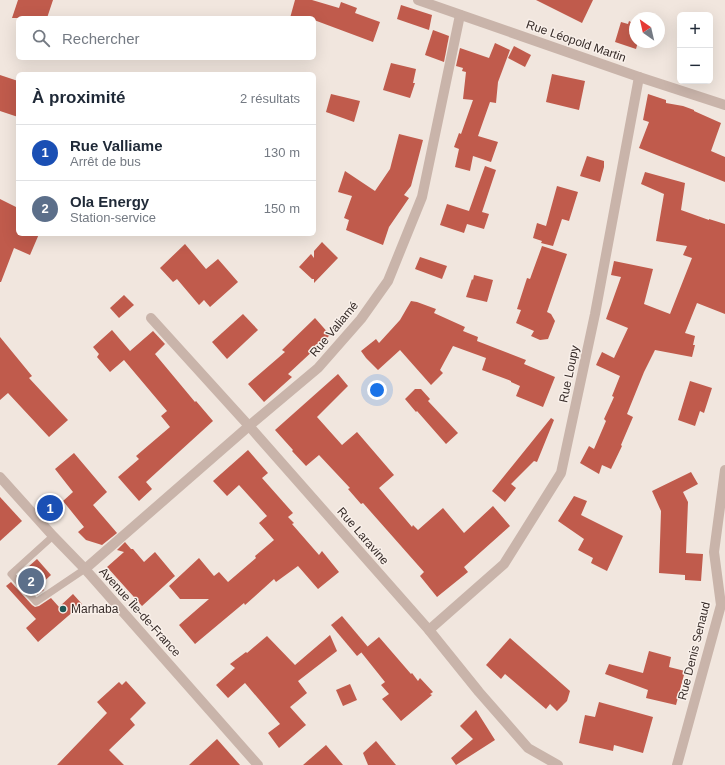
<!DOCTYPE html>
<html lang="fr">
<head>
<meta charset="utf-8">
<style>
  :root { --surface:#fff; --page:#f2f2f3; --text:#1f2937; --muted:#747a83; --line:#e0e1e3; --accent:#d93025 }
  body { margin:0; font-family:Arial,sans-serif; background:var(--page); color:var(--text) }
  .controls { position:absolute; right:12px; top:12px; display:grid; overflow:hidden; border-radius:6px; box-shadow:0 4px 16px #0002 }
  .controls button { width:36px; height:36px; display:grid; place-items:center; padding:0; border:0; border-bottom:1px solid var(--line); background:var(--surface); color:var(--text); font:20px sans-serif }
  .compass { position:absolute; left:629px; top:12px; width:36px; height:36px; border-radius:50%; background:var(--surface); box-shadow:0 4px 16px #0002; rotate:326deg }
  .you { position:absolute; left:377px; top:390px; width:14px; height:14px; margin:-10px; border:3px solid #fff; border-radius:50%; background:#1a73e8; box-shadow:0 0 0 6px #1a73e833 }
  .badge { display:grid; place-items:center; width:26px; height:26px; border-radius:50%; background:var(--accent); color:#fff; font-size:13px; font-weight:700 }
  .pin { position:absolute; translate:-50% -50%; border:2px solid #fff; box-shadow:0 1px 4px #0006 }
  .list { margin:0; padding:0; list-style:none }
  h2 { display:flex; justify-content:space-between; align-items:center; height:52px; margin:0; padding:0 16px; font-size:17px }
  h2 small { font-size:13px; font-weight:400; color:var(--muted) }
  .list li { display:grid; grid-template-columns:26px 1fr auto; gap:12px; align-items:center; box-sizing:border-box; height:56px; padding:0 16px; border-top:1px solid var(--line) }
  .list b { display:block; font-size:15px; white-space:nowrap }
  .list p { margin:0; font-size:13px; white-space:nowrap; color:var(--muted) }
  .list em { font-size:13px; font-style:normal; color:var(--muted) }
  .icon { flex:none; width:22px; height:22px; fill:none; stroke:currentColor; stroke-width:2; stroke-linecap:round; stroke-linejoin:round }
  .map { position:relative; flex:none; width:725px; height:765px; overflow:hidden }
  .search { position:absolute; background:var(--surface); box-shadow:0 4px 16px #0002; left:16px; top:16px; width:300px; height:44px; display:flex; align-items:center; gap:10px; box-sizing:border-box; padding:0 14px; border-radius:6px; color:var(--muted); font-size:15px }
  .panel { position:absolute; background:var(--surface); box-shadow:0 4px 16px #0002; left:16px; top:72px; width:300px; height:164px; border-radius:6px }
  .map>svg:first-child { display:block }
  .building { fill:#c05b4c }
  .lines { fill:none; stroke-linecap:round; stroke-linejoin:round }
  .service { stroke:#c9b4aa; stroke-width:7 }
  .minor { stroke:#c9b4aa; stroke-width:10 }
  .tertiary { stroke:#c9b4aa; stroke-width:10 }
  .poi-dot { fill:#205754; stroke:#f9f0ea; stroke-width:1.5 }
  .labels { text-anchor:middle; stroke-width:3; stroke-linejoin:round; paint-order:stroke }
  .street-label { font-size:12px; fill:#372c29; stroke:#f9f0ea }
  .poi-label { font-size:12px; fill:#372c29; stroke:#f9f0ea; text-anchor:start }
</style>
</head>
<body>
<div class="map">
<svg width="725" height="765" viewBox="0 0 725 765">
  <rect width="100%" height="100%" fill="#f1e6de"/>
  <g class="building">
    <path d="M18 0H53L47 18H12Z"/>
    <path d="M295 0H312L339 8 341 2 357 8 355 13 380 22 373 42 314 20V18H290Z"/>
    <path d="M536 0H593L582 23Z"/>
    <path d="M401 5 432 15 429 30 397 19Z"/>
    <path d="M629 21 635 24V42H638L636 49 615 42 621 22 628 24Z"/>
    <path d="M433 30 449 36 444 62 425 55Z"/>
    <path d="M495 43 510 50 498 82 496 103 490 102 478 136 498 142 491 162 473 156 470 171 455 167 459 149 454 147 459 133 461 134 473 100 463 99 466 72 462 71 463 68 456 66 460 48 489 58Z"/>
    <path d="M514 46 531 55 525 67 508 58Z"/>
    <path d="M391 63 416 69 413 83H415L410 98 383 90Z"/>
    <path d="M552 74 585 81 579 110 546 102Z"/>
    <path d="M0 75 18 81V117L0 111Z"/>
    <path d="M331 94 360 101 354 122 326 112Z"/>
    <path d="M648 94 666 100V103L683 106 694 110V111L721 123 711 151 725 157V182L639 148 649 122 643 120Z"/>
    <path d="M399 134 423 140 411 186 404 195 409 198 389 227 383 245 346 230 349 220 344 218 352 196 338 192 345 171 375 191 390 169Z"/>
    <path d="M587 156 604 161V167L600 182 580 176Z"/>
    <path d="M485 166 496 170 482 212 489 214 484 229 467 224 464 233 440 225 447 204 469 211Z"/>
    <path d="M645 172 685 183 681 210 709 220V219L725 224V314L697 303 685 333 695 336 693 345H695L692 357 655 350 644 372 627 414 633 417 621 445 622 446 611 469 602 465 599 474 580 463 589 446 594 449 606 421 604 419 614 397 612 396 620 376 596 365 602 352 614 358 628 328 606 319 621 277 611 275 614 261 653 269 644 304 670 314 692 258 683 255 687 246 656 241 664 194 641 184Z"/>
    <path d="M557 186 578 192 569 221 562 219 553 246 541 243 542 241 533 238 537 223 546 226Z"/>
    <path d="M0 199 18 208V234H39L30 255 14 248 1 282H0Z"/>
    <path d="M322 242 338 258 314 283V279H312L299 267 311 254 314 258V251Z"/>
    <path d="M185 244 206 269 218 259 238 282 210 307 204 300 199 305 177 279 173 282 160 268Z"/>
    <path d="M542 246 567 254 547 312 551 314 555 321 548 339 540 340 531 336 534 331 516 323 521 310 517 309 527 278 530 279Z"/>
    <path d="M420 257 447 266 442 279 415 269Z"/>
    <path d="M474 275 493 280 487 302 466 297 472 279 473 280Z"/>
    <path d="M124 295 134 305 119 318 110 308Z"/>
    <path d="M411 301 417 302 436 309 434 313 465 327 463 331 478 337 477 341 526 360 524 364 555 377 543 407 516 396 520 386 511 382V381L482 370 486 358 453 346 440 370 443 373 431 385 400 350 378 370 366 358 361 351 376 339 379 343 400 320Z"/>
    <path d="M243 314 258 330 227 359 212 342Z"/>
    <path d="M315 318 330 335 288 374 292 377 264 402 248 384 285 352 282 350Z"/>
    <path d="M112 330 130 351 153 331 165 344 155 354 195 402 196 401 213 421 146 482 152 489 139 501 118 477 139 459 136 456 170 427 161 416 167 411 124 360 110 372 97 357 99 354 93 347Z"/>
    <path d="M0 337 32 376 29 378 68 420 49 437 8 393 0 400Z"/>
    <path d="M338 374 348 386 317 417 342 445 357 432 394 475 379 488 412 527 413 525 418 530 443 508 464 533 493 506 510 526 464 567 468 572 437 597 420 576 424 572 363 503 361 504 348 489 350 488 319 455 306 466 292 451 293 450 275 430Z"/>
    <path d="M690 381 712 388 704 413 700 411 695 426 678 420Z"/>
    <path d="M415 389H421L430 399 428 401 458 433 446 444 417 411 416 412 405 399Z"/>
    <path d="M551 418 554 420 537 462 534 461 511 484 516 488 505 502 492 491Z"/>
    <path d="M248 450 268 473 262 478 293 513 288 517 294 523 292 524 319 555 322 551 339 572 318 589 298 566 276 582 274 579 245 605 244 603 195 644 179 625 209 599H180L169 586 199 558 214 576 219 572 228 582 256 558 255 556 274 540 259 523 267 516 239 485 227 496 213 481Z"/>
    <path d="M74 453 107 492 93 505 117 533 102 545 86 540 78 532 84 527 63 501 73 492 55 469Z"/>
    <path d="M691 472 698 484 683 492 688 502 686 553 703 554 701 581 685 580V575L659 573 661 511 652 491Z"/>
    <path d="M574 496 587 501 581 515 623 536 607 571 591 563 593 558 578 550 584 539 558 521Z"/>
    <path d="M0 497 22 521 0 541Z"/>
    <path d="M125 542 131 549H133L144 562 155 552 175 576 142 606 107 567 124 552 117 550Z"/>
    <path d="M37 559 51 575 40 585 44 590 37 595 19 575Z"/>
    <path d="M11 582 32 605 35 607 39 606 51 598 59 607 73 594 82 604 38 642 26 628 36 619 6 586Z"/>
    <path d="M342 616 368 647 357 656 331 625Z"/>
    <path d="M330 635 337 651 298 681 307 693 290 707 306 725 279 748 268 733 280 724 245 683 228 698 216 685 235 668 230 664 246 652 247 653 267 636 295 665Z"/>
    <path d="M379 637 411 674 412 673 418 681 420 678 433 692 430 694 432 695 401 721 382 699 389 694 381 685 385 682 361 652Z"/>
    <path d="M510 638 570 691 567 701 557 711 550 704 546 709 505 674 501 679 486 665Z"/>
    <path d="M649 651 671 657 669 667 685 671 676 705 646 698 648 690 605 674 609 664 643 673Z"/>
    <path d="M126 681 146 703 130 719 135 725 109 750 124 765H57L107 713 97 702 119 682 122 685Z"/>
    <path d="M350 684 357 700 343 706 336 690Z"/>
    <path d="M599 702 653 717 643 753 614 745 613 751 579 743 585 715 595 717Z"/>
    <path d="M476 710 495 740 456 765 451 758 473 739 460 726Z"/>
    <path d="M217 739 240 765H189Z"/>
    <path d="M376 741 396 765H368L363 753Z"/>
    <path d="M326 745 343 765H303Z"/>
  </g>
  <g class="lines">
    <path class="service" d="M53 536 11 574 36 602 85 569"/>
    <g class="minor">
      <path d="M418 0 639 77 725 105"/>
      <path d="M151 318 249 426 429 630 479 692 528 748 558 765"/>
      <path d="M85 569 249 426 318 368 361 319 388 281 422 197 460 15"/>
      <path d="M429 630 504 564 561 473 595 314 639 77"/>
      <path d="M677 765 721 605 714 552 725 470"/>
    </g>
    <path class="tertiary" d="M0 477 53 536 85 569 258 765"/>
  </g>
  <circle class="poi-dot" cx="63" cy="609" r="4"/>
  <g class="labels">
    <g class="street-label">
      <text transform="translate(576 41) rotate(19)" y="4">Rue Léopold Martin</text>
      <text transform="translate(334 329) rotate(-50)" y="4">Rue Valiamé</text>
      <text transform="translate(569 374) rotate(-78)" y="4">Rue Loupy</text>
      <text transform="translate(363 536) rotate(49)" y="4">Rue Laravine</text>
      <text transform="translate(140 612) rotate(48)" y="4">Avenue Île-de-France</text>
      <text transform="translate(694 651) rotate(-76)" y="4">Rue Denis Senaud</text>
    </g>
    <g class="poi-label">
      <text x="71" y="613">Marhaba</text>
    </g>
  </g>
</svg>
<div class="controls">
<button>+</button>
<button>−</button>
</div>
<svg class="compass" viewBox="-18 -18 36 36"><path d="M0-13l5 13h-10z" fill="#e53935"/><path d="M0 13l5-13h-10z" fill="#747a83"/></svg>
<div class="you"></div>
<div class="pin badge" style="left:50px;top:508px;background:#1a4fb4">1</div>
<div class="pin badge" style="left:31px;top:581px;background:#5c6f8a">2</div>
<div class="search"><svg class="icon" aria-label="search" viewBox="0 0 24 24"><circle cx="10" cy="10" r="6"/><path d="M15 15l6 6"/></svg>Rechercher</div>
<section class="panel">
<h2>À proximité<small>2 résultats</small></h2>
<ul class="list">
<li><span class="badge" style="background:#1a4fb4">1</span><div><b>Rue Valliame</b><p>Arrêt de bus</p></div><em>130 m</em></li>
<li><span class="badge" style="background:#5c6f8a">2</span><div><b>Ola Energy</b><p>Station-service</p></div><em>150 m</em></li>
</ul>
</section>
</div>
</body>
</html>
